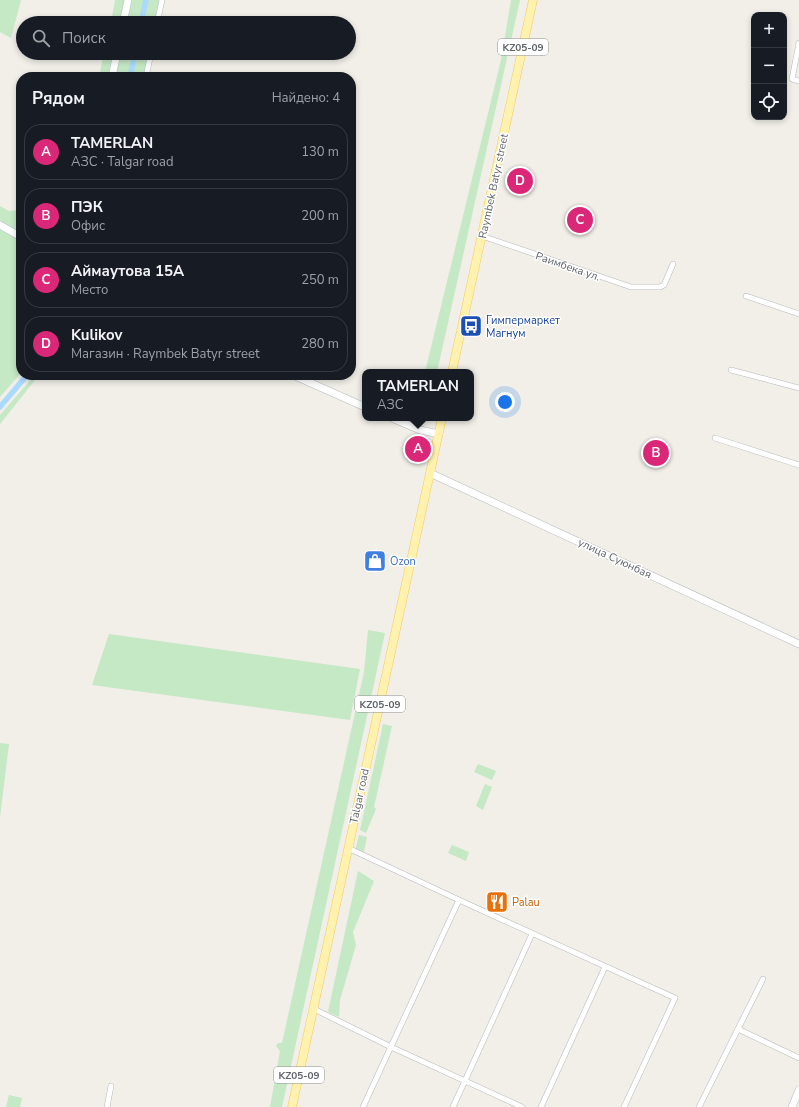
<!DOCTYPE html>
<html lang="ru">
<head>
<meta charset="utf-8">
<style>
  :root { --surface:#171b24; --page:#242831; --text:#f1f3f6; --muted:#9ea1a6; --line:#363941; --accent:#db2777 }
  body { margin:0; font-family:"Nunito Sans",sans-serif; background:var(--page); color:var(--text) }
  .controls { position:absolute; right:12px; top:12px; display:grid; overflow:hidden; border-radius:8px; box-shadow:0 2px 6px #0003 }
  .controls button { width:36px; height:36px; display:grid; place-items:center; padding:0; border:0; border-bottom:1px solid var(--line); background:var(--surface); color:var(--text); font:20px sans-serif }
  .you { position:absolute; left:505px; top:402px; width:14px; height:14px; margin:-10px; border:3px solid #fff; border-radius:50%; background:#1a73e8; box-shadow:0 0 0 6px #1a73e833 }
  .badge { display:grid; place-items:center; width:26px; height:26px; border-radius:50%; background:var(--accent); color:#fff; font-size:13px; font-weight:700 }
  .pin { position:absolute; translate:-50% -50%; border:2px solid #fff; box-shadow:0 1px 4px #0006 }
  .popup { position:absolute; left:362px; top:369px; width:112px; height:52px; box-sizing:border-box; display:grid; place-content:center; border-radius:8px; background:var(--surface); filter:drop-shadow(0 1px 3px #0005); font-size:13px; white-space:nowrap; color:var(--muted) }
  .popup b { font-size:15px; color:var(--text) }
  .popup::after { content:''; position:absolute; left:50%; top:100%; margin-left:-8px; border:8px solid transparent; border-top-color:var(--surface) }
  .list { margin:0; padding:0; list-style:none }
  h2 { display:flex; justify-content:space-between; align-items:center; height:52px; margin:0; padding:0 16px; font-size:17px }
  h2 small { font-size:13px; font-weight:400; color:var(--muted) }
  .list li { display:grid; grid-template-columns:26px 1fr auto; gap:12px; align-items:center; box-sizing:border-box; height:56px; margin:0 8px 8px; padding:0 8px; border:1px solid var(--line); border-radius:16px }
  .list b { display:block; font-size:15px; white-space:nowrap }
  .list p { margin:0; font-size:13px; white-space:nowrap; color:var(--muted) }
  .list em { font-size:13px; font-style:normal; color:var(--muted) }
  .icon { flex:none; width:22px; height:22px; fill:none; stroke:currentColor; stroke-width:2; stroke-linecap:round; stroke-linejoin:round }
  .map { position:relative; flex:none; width:799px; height:1107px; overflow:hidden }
  .search { position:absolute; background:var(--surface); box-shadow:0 2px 6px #0003; left:16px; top:16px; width:340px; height:44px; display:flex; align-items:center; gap:10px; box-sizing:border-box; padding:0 14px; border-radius:22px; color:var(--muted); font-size:15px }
  .panel { position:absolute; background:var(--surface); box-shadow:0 2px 6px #0003; left:16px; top:72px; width:340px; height:308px; border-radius:16px }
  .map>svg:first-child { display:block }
  .green { fill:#c5e8c5 }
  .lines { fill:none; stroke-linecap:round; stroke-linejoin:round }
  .canal { stroke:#aadaff; stroke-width:5.5 }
  .street-casing { stroke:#b5b8bc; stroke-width:6 }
  .secondary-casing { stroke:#b6babf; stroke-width:8 }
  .primary-casing { stroke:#f2c960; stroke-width:9 }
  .street { stroke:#fff; stroke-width:5 }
  .secondary { stroke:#fff; stroke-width:7 }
  .primary { stroke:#fff2af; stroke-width:8 }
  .labels { text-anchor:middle; stroke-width:3; stroke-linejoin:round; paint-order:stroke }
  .shield { fill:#fff; stroke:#8f9295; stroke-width:1 }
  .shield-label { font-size:10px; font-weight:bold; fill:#5f6368 }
  .street-label { font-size:11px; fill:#5f6368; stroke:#fff }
  .transit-label { font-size:11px; fill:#164399; stroke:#fff; text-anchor:start }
  .shop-label { font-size:11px; fill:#366cbe; stroke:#fff; text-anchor:start }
  .food-label { font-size:11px; fill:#c56008; stroke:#fff; text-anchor:start }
</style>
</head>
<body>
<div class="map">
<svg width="799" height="1107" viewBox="0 0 799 1107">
  <rect width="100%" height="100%" fill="#f1efe8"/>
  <g class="green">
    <path d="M0 0H21L11 38 0 32Z"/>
    <path d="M115 0H159L154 23H111Z"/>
    <path d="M511 0H520L437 372H425L501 60Z"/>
    <path d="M104 53H148L144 77H99Z"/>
    <path d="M0 206 9 211 21 210V373L0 397Z"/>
    <path d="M35 375H39L0 424V415Z"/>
    <path d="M368 630 385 633 282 1107H270L280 1051 276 1046 278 1043H282L364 672Z"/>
    <path d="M109 634 360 669 350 720 92 685Z"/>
    <path d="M383 724 392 726 374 807 376 809 366 833 360 830Z"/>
    <path d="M0 743 9 744 0 817Z"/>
    <path d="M478 764 496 771 492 780 474 772Z"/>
    <path d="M485 784 492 787 483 810 476 806Z"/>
    <path d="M359 835 367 837 363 855 355 851Z"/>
    <path d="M452 845 469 852 466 861 448 853Z"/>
    <path d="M358 871 374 881 353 932 356 945 340 1000 339 1017 328 1012Z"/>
    <path d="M9 1095 22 1098 20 1107H6Z"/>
  </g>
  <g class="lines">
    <g class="canal">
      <path d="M141 23 146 0"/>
      <path d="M130 77 135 53"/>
      <path d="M0 407 27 375"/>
    </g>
    <g class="street-casing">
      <g id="street">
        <path d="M157 23 162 0"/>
        <path d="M799 43 792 79 799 81"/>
        <path d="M146 77 151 53"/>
        <path d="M482 236 631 287H660L664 285 673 264"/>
        <path d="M746 296 799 314"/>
        <path d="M731 370 799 388"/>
        <path d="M715 438 799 465"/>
        <path d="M348 848 459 900 675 998 624 1107"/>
        <path d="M314 1009 391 1047 522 1107"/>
        <path d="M738 1029 799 1058"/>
        <path d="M107 1107 111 1086"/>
        <path d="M363 1107 459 900"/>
        <path d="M453 1107 532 934"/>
        <path d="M541 1107 605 967"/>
        <path d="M699 1107 763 979"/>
      </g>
    </g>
    <g class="secondary-casing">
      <g id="secondary">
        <path d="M123 23 128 0"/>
        <path d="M112 77 117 53"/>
        <path d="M0 225 21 237"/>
        <path d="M293 375 365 407"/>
        <path d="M392 418 420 430 439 434"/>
        <path d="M430 473 799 644"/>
        <path d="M792 1107 799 1090"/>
      </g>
    </g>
    <g class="primary-casing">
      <g id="primary">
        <path d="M452 372 533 0"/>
        <path d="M292 1107 442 418"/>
      </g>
    </g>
    <use href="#street" class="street"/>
    <use href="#secondary" class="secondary"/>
    <use href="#primary" class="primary"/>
  </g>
  <defs>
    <g id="bus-square" transform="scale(1.15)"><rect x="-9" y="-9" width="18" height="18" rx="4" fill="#1a4fb4" stroke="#fff"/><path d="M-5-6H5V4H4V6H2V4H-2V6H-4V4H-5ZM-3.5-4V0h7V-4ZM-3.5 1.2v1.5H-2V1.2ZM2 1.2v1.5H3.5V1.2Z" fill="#fff"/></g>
    <g id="shop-square" transform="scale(1.15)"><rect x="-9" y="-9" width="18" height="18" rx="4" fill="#3f7fe0" stroke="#fff"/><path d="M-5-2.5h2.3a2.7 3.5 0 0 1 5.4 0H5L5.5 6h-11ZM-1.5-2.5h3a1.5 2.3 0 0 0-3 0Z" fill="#fff"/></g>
    <g id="restaurant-square" transform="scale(1.15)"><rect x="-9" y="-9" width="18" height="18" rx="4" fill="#e8710a" stroke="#fff"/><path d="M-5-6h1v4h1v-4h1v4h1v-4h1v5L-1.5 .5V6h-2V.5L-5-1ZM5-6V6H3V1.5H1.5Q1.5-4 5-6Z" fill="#fff"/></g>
  </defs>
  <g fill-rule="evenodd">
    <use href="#bus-square" x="471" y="326"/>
    <use href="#shop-square" x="375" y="561"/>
    <use href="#restaurant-square" x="497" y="902"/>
  </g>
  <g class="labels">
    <g class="shield">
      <rect x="498" y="39" width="50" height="16" rx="3"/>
      <rect x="355" y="696" width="50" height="16" rx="3"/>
      <rect x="274" y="1067" width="50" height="16" rx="3"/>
    </g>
    <g class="shield-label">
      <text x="523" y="51">KZ05-09</text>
      <text x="380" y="708">KZ05-09</text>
      <text x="299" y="1079">KZ05-09</text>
    </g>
    <g class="street-label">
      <text transform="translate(493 186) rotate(-78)" y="4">Raymbek Batyr street</text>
      <text transform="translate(568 266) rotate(19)" y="4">Раимбека ул.</text>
      <text transform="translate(615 558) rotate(25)" y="4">улица Суюнбая</text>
      <text transform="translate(359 796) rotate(-78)" y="4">Talgar road</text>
    </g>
    <g class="transit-label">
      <text x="486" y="324">Гимпермаркет<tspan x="486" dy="13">Магнум</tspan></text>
    </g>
    <g class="shop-label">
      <text x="390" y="565">Ozon</text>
    </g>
    <g class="food-label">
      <text x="512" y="906">Palau</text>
    </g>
  </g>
</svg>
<div class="controls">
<button>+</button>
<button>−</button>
<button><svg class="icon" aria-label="locate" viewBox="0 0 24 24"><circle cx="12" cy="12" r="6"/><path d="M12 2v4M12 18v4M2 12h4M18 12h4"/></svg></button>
</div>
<div class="you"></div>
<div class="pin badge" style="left:418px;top:449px">A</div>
<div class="popup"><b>TAMERLAN</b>АЗС</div>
<div class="pin badge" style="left:656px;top:453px">B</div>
<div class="pin badge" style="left:580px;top:220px">C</div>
<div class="pin badge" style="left:520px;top:181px">D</div>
<div class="search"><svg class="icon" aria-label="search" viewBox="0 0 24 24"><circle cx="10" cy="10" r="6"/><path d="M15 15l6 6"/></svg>Поиск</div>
<section class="panel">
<h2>Рядом<small>Найдено: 4</small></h2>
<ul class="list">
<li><span class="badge">A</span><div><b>TAMERLAN</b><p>АЗС · Talgar road</p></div><em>130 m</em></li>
<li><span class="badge">B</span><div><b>ПЭК</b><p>Офис</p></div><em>200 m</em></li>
<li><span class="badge">C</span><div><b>Аймаутова 15А</b><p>Место</p></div><em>250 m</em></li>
<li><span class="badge">D</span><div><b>Kulikov</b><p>Магазин · Raymbek Batyr street</p></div><em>280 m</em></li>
</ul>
</section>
</div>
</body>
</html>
